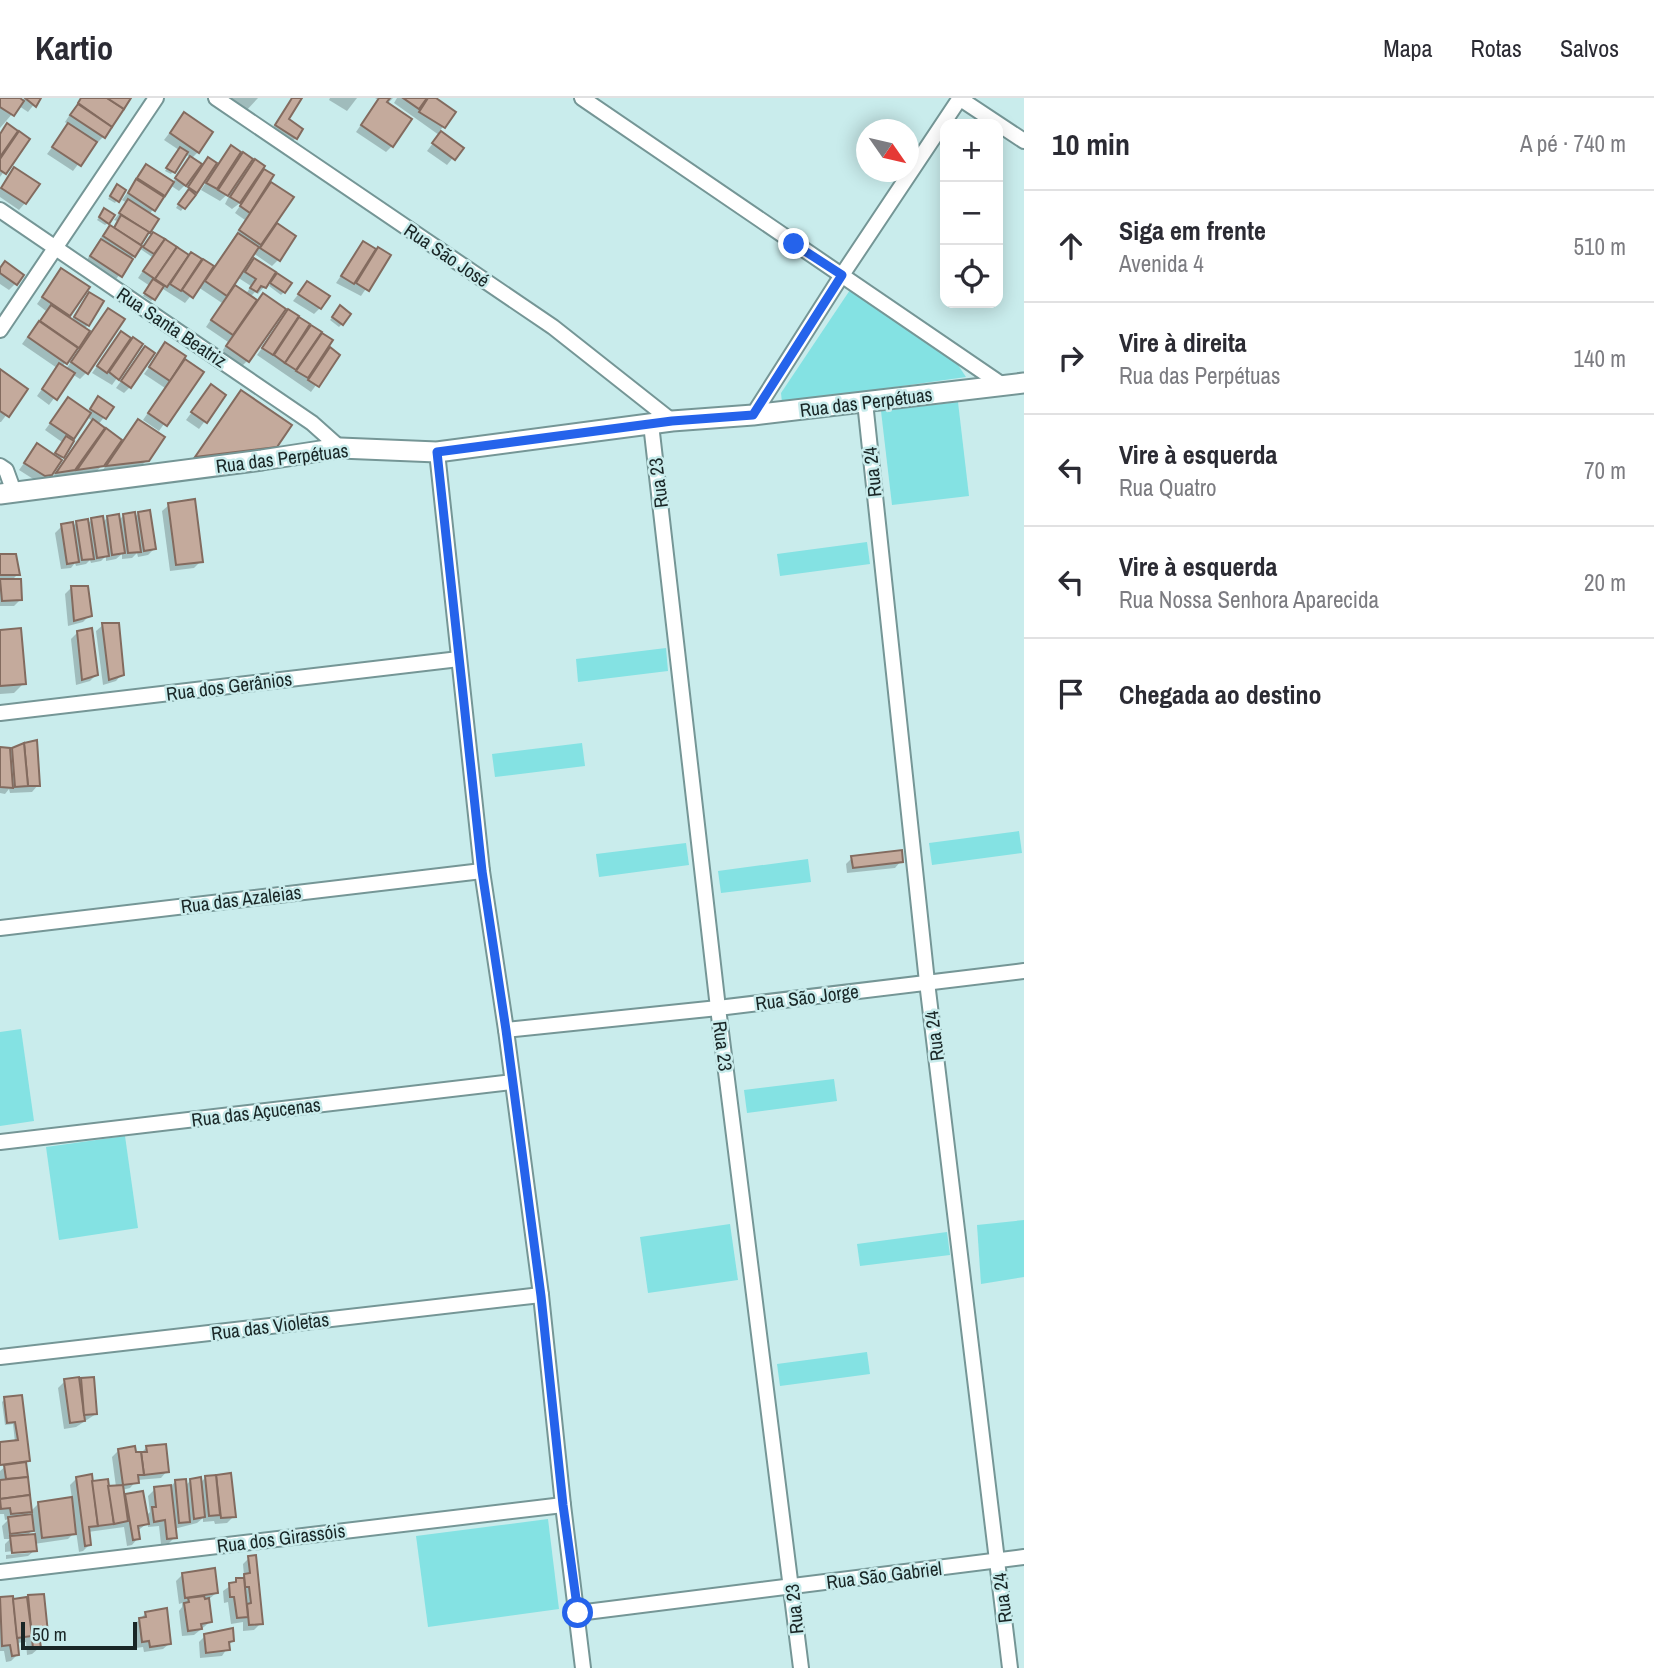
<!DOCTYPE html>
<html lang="pt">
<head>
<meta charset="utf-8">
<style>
  :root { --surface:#fff; --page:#f7f7f7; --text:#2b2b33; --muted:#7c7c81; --line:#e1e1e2 }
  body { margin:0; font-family:"Archivo Narrow",sans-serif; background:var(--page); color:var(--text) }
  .controls { position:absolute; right:21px; top:21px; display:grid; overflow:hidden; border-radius:14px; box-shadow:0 4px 18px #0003 }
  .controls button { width:63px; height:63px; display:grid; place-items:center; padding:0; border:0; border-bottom:2px solid var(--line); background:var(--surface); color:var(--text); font:35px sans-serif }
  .compass { position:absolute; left:856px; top:21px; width:63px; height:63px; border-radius:50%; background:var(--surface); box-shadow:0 4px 18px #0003; rotate:124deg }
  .scale { position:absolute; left:21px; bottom:18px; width:116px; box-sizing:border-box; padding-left:7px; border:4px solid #192626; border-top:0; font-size:19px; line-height:24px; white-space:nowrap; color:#192626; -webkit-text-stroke:5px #c9ecec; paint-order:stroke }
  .stop { position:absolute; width:21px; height:21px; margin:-16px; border:5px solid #2563eb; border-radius:50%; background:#fff }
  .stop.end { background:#2563eb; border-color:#fff; box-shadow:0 2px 7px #0008 }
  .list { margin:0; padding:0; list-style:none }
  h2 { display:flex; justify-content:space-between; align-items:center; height:91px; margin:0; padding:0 28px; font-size:30px }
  h2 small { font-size:23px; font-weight:400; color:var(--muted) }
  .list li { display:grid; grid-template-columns:46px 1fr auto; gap:21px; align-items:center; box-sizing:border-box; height:112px; padding:0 28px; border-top:2px solid var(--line) }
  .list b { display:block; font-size:26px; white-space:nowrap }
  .list p { margin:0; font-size:23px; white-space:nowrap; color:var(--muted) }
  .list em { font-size:23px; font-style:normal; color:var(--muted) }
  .icon { flex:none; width:38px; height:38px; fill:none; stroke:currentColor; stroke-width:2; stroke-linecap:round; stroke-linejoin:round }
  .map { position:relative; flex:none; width:1024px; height:1570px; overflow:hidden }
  header { display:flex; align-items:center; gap:42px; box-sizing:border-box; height:98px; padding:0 35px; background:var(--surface); border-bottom:2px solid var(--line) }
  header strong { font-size:33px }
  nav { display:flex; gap:38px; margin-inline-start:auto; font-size:24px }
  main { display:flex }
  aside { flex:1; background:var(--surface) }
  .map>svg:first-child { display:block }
  .green { fill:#84e2e3 }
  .shadow { fill:#0003; fill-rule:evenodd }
  .building { fill:#c4aa9c; stroke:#836b5f; stroke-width:2 }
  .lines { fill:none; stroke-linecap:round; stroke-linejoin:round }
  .street-casing { stroke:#759696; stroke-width:18 }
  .secondary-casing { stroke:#759696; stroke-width:23 }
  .street { stroke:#fff; stroke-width:14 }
  .secondary { stroke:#fff; stroke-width:19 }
  .route { stroke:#2563eb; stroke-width:9 }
  .labels { text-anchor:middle; stroke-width:5; stroke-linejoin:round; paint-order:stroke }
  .street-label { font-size:19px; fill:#192626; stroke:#c9ecec }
</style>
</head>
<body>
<header>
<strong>Kartio</strong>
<nav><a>Mapa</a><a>Rotas</a><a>Salvos</a></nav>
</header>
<main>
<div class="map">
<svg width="1024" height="1570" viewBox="0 0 1024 1570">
  <rect width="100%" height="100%" fill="#c9ecec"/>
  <g class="green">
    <path d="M852 189 958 267 966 279 782 305 781 295Z"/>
    <path d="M958 304 969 398 892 407 881 313Z"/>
    <path d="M867 444 870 466 780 478 777 456Z"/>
    <path d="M666 550 668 573 578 584 576 561Z"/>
    <path d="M582 645 585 668 495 679 492 656Z"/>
    <path d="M1019 733 1022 755 932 767 929 745Z"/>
    <path d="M686 745 689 767 599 779 596 756Z"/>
    <path d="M808 761 811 784 721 795 718 773Z"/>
    <path d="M21 931 34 1023 0 1028V934Z"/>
    <path d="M834 981 837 1003 747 1015 744 992Z"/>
    <path d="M125 1038 138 1130 59 1142 46 1049Z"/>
    <path d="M1024 1122V1179L981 1186 977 1127Z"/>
    <path d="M730 1126 738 1182 648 1195 640 1139Z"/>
    <path d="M947 1134 950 1157 860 1168 857 1146Z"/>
    <path d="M867 1254 870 1276 780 1288 777 1266Z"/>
    <path d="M548 1421 559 1511 428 1529 416 1438Z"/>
  </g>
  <g class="shadow">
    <path d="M0 0H16L22 4 24 0H39L28 14 19 8 0 30Z"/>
    <path d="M81 0H129L103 39 97 45 95 44 73 73 47 56 69 27 65 24Z"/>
    <path d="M223 0H258L245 14Z"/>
    <path d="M292 0H300L286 21 296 40 289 46 270 34Z"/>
    <path d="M330 0H357L347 13 329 2Z"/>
    <path d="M375 0H393L387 6 392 48 386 54 356 34 378 2Z"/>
    <path d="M397 0H433L454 14 439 34 461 50 447 67 427 53 439 37 394 5Z"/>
    <path d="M184 16 198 54 191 61 202 68 209 61 217 67 231 50 250 61 244 74 255 63V83L265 73 268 84 291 100 274 125 293 138 278 162 272 168 253 155 244 171 254 162 264 189 258 196 255 194 250 199 257 203 263 197 247 263 241 269 221 255 228 244 206 229 222 205 198 189 185 205 163 191 151 203 143 198 150 188 138 180 152 159 139 150 114 184 85 165 103 136 110 129 112 131 117 123 114 122 127 105 122 102 146 69 172 85 191 60 185 56 171 76 165 73 179 52 164 42ZM206 79 209 80 201 92 220 103 232 92 225 106 232 111 244 102 235 115 245 122 214 170 192 156 188 159 154 136 143 150 138 147 157 122 149 117 170 87 179 93 191 81 192 83 176 110 181 113ZM237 179 251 188 246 196 232 186Z"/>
    <path d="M8 28 27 41 0 79V36Z"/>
    <path d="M15 71 25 105 19 112 0 99V90Z"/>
    <path d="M115 91 117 102 115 105 108 101Z"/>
    <path d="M102 115 108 125 105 127 97 122Z"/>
    <path d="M363 145 388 158 361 198 336 185Z"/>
    <path d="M0 170 15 186 9 192 0 186Z"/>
    <path d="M61 172 87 190 67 220 71 223 89 196 88 227 84 231 90 236 108 212 86 275 80 281 72 276 49 307 37 298 57 270 22 246 46 213 37 206ZM81 243 84 245 66 271 62 269Z"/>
    <path d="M275 180 284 194 281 197 269 188Z"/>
    <path d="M307 185 320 210 314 216 293 203Z"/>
    <path d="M338 212 342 226 339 229 330 222Z"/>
    <path d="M288 214 331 243 327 249 338 257 311 294 257 257Z"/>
    <path d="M121 235 141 247 112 287 92 275Z"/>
    <path d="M166 246 201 274 159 333 143 322 165 290 144 276Z"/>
    <path d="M145 250 130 289 124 295 116 290Z"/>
    <path d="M0 273 26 291 1 324H0Z"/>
    <path d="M211 288 224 297 199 331 186 322Z"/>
    <path d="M241 294 276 348 269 355 191 364Z"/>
    <path d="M68 301 87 315 99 301 112 309 98 327 122 344 138 323 147 362 140 369 102 373 109 364 107 362 96 374 52 380 94 324 87 319 70 343 72 344 62 359 44 383 38 384 19 372 37 347 53 358 62 344 45 332Z"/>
    <path d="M169 407 201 463 194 470 170 473 162 413Z"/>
    <path d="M139 415 154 451 148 457 138 459 137 455 132 460 122 461V456L116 461 106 463V458L101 463 91 465 90 462 86 466 76 468 75 465 71 470 61 471 55 435 62 428 72 429 77 424 87 426 92 422 103 424 108 419 118 423 123 418 134 420Z"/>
    <path d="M0 457 18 476 12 482 21 501 14 508H0Z"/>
    <path d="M71 490 90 517 83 524 68 528 65 496Z"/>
    <path d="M103 527 122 576 116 583 103 587 96 533Z"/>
    <path d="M0 534 24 585 14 595 0 596Z"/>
    <path d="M78 534 96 577 90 583 76 587 71 541Z"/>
    <path d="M0 651 8 656 13 652 38 687 32 694 10 695 9 691 5 696 0 695Z"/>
    <path d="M852 760 901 763 895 770 847 775 846 766Z"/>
    <path d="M81 1282 96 1316 76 1329 64 1331 58 1290 65 1283 78 1285Z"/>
    <path d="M20 1299 28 1363 24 1366 31 1413 24 1419 33 1418 32 1412 39 1405 72 1401 70 1387 77 1380 107 1390 116 1389 112 1359 119 1352 140 1356 146 1350 167 1373 161 1380 137 1382 130 1390 122 1392 123 1398 142 1395 146 1418 150 1414 148 1398 155 1391 170 1389 175 1384 185 1388 191 1382 200 1385 205 1380 230 1377 234 1418 227 1425 215 1426 214 1423 203 1424V1420L197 1425 174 1431 175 1439 169 1445 161 1446 159 1428 148 1429V1425L137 1433 138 1440 132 1447 127 1448 124 1429 88 1434 90 1446 83 1453 79 1454 76 1433 68 1441 34 1446 35 1452 28 1458 6 1461V1457L30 1455V1451L5 1454V1446L10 1441H4L2 1428 9 1421 5 1422 4 1416H0V1373L6 1368H0V1345L15 1344 13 1326 5 1327 2 1304 5 1301ZM34 1430 35 1437 27 1438Z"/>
    <path d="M249 1460 261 1525 254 1532 243 1533V1524L231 1526 228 1504 224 1505 223 1493 244 1478 243 1466Z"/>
    <path d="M182 1477 216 1495 208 1502 210 1524 194 1537 182 1538 179 1513 182 1509V1505L179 1506 176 1483Z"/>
    <path d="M42 1498 46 1535 40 1541 39 1550 32 1556 27 1557 26 1544 16 1545 17 1557 11 1563 6 1564 4 1553H0V1501L11 1500V1503Z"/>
    <path d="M146 1515 170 1545 163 1551 144 1554 143 1549 136 1550 133 1528Z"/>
    <path d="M205 1538 232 1543 222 1558 200 1560 199 1544Z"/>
  </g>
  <g class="building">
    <path d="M0 0H20L24 3 14 18 0 9Z"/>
    <path d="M25 0H41L36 9Z"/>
    <path d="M81 0H107L124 11 112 29 78 5Z"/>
    <path d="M107 0H131L124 11Z"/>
    <path d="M292 0H302L289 21 303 31 297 41 275 27Z"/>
    <path d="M379 0H390L387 4 412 21 393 49 361 27Z"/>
    <path d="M403 0H427L419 11Z"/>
    <path d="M428 0H436L456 14 445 30 419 14Z"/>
    <path d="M78 6 112 29 105 40 70 17Z"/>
    <path d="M184 14 213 34 199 55 170 35Z"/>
    <path d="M7 25 18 33 0 59V36Z"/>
    <path d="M68 25 97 44 81 68 52 49Z"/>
    <path d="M19 33 30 41 6 76 0 72V61Z"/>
    <path d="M441 33 464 50 455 62 432 45Z"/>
    <path d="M231 47 241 54 217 91 206 85Z"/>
    <path d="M180 49 188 54 175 75 166 70Z"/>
    <path d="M243 54 253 61 228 98 218 92Z"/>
    <path d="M190 58 202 66 186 88 175 80Z"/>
    <path d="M208 59 217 65 197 95 188 89Z"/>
    <path d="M255 61 265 68 240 105 230 99Z"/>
    <path d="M146 66 174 84 165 98 137 80Z"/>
    <path d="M14 69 40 86 26 106 1 90Z"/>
    <path d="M264 71 274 77 250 115 240 108Z"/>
    <path d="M136 81 164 99 155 113 128 95Z"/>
    <path d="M271 84 294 99 261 147 239 132Z"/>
    <path d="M117 86 126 92 119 104 110 98Z"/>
    <path d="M189 91 196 97 185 111 178 106Z"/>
    <path d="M128 101 159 121 150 135 119 115Z"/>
    <path d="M104 110 115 117 109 126 99 119Z"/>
    <path d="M121 117 149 134 141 147 114 130Z"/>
    <path d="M277 125 296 138 280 163 260 150Z"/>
    <path d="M110 127 142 148 135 159 103 138Z"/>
    <path d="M153 134 165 141 154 156 143 149Z"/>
    <path d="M238 135 259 149 227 198 205 183Z"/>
    <path d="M101 141 133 161 122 179 90 158Z"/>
    <path d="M165 141 177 149 155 181 143 173Z"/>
    <path d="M363 143 376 151 354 186 341 178Z"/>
    <path d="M177 149 189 157 167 189 155 181Z"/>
    <path d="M378 149 391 157 369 193 356 185Z"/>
    <path d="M191 154 202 161 181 193 170 186Z"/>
    <path d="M254 160 276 174 266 190 261 188 257 194 250 190 256 181 245 174Z"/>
    <path d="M203 161 214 168 193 200 182 192Z"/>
    <path d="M5 163 24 177 17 187 0 175V170Z"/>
    <path d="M61 170 90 189 70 218 42 199Z"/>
    <path d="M277 175 292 185 285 195 270 185Z"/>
    <path d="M153 181 164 188 155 202 144 195Z"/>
    <path d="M307 183 330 198 321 211 298 196Z"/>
    <path d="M235 187 257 202 233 237 211 222Z"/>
    <path d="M89 194 104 203 89 228 74 219Z"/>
    <path d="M263 195 286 211 249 264 226 248Z"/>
    <path d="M51 207 90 233 79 250 40 223Z"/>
    <path d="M340 207 351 216 343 227 332 219Z"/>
    <path d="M108 210 125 221 88 276 71 264Z"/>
    <path d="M288 211 299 218 273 257 262 250Z"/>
    <path d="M299 219 310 226 285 265 274 257Z"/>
    <path d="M39 223 78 250 67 266 28 239Z"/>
    <path d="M311 227 322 234 296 272 285 265Z"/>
    <path d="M121 233 131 240 107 275 97 268Z"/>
    <path d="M322 235 333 242 308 280 296 273Z"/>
    <path d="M133 239 143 246 119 282 109 274Z"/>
    <path d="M165 244 186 258 170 283 149 269Z"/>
    <path d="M145 248 155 255 131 290 121 283Z"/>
    <path d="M330 249 340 257 319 289 308 282Z"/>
    <path d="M185 261 204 274 167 328 148 315Z"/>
    <path d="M59 265 75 275 57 302 42 291Z"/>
    <path d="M0 271 28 291 9 319 0 313Z"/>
    <path d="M211 286 226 297 207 325 191 314Z"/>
    <path d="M241 292 292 327 277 349 195 359Z"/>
    <path d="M98 298 114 309 106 321 90 311Z"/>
    <path d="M68 299 91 315 74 341 50 325Z"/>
    <path d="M93 321 105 330 75 372 56 375Z"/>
    <path d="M138 321 165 339 149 363 106 368Z"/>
    <path d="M106 330 122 342 104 368 77 372Z"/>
    <path d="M66 338 74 343 64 360 55 355Z"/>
    <path d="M37 345 62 362 52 377 45 378 24 365Z"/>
    <path d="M195 401 203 464 176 467 168 405Z"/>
    <path d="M150 412 156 451 144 453 138 414Z"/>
    <path d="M135 414 141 454 128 455 123 416Z"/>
    <path d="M119 416 125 455 112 457 107 418Z"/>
    <path d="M103 418 109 458 97 460 91 420Z"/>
    <path d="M88 421 94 461 82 462 76 423Z"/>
    <path d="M73 424 79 464 67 466 61 426Z"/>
    <path d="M0 456H16L20 477H0Z"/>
    <path d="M0 481H21L22 502 2 503Z"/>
    <path d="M71 488H88L92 518 74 523Z"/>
    <path d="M102 525H119L124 577 109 582Z"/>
    <path d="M21 530 26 586 0 588V532Z"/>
    <path d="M92 530 98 577 82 582 77 533Z"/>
    <path d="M37 642 40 688H28L24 645Z"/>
    <path d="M24 645 28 688 15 689 12 650Z"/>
    <path d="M0 649 10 650 13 690 0 689Z"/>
    <path d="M902 752 903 764 853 770 851 758Z"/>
    <path d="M79 1279 85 1323 70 1325 64 1281Z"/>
    <path d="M94 1279 97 1316 84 1317 81 1280Z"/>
    <path d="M22 1297 30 1363 0 1367V1344L18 1342 15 1324 7 1325 4 1299Z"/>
    <path d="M166 1346 169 1374 144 1377 141 1354H147L146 1348Z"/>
    <path d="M135 1348 136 1354H141L144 1377H138L139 1385 123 1387 118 1351Z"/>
    <path d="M26 1364 28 1379 6 1381 4 1367Z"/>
    <path d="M231 1375 236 1419 221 1420 216 1377Z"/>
    <path d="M92 1376 98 1428 89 1429 91 1447 85 1448 76 1379Z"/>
    <path d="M216 1377 220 1417 209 1418 205 1378Z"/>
    <path d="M28 1379 30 1397 0 1401V1382Z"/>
    <path d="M201 1379 205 1419 194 1421 190 1381Z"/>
    <path d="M108 1381 114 1426 98 1428 92 1383Z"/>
    <path d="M186 1381 190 1424 179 1425 175 1382Z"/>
    <path d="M123 1387 128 1423 114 1426 108 1388Z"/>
    <path d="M171 1387 177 1440 167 1441 165 1422 154 1424 152 1409H156L154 1389Z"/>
    <path d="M143 1393 149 1426 138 1428 140 1441 133 1442 125 1396Z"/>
    <path d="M30 1397 32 1414 11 1416 10 1410 1 1411 0 1401Z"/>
    <path d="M72 1399 76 1436 42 1440 38 1404Z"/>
    <path d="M32 1416 34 1433 10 1436 8 1419Z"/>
    <path d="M35 1436 37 1453 12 1455 10 1438Z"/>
    <path d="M256 1457 263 1526 249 1527 247 1506 251 1505 249 1489H245L244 1476 250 1475 248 1458Z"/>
    <path d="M215 1470 218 1495 185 1500 182 1475Z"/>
    <path d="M236 1480H244L248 1519 237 1520 234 1499H230L229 1485 236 1484Z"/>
    <path d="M44 1496 48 1535 39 1536 41 1550 33 1551 28 1497Z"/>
    <path d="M13 1498 19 1557 12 1558 10 1547 2 1548 0 1499Z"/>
    <path d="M204 1498 205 1501 209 1500 212 1524 201 1526 202 1531 188 1533 184 1505 189 1504 188 1500Z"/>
    <path d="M27 1499 32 1538 17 1540 13 1501Z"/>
    <path d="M167 1510 171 1546 150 1549 149 1543 142 1544 139 1520 146 1519 145 1514Z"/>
    <path d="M233 1530 234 1543 229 1544 230 1552 206 1555 204 1536Z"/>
  </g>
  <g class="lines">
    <g class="street-casing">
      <g id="street">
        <path d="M216 0 553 229 672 323"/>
        <path d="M582 0 1004 288"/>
        <path d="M959 0 1024 43"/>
        <path d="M0 112 312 325 340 350"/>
        <path d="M0 232 156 0"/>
        <path d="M865 304 927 884 1010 1570"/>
        <path d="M753 317 842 177 960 0"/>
        <path d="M651 326 718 910 801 1570"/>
        <path d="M437 354 482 773 506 932 541 1197 563 1407 583 1570"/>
        <path d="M0 368 6 372 14 394"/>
        <path d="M0 615 459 561"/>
        <path d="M0 830 482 773"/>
        <path d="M506 932 718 910 1024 873"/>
        <path d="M0 1044 512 984"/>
        <path d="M0 1259 541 1197"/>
        <path d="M0 1474 563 1407"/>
        <path d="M578 1515 1024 1459"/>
      </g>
    </g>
    <g class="secondary-casing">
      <path id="secondary" d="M0 396 262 362 340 350 437 354 672 323 753 317 1024 285"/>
    </g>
    <use href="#street" class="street"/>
    <use href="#secondary" class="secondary"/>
  </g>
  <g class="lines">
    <path class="route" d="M578 1515 563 1407 541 1198 506 932 482 773 437 354 672 323 753 317 842 177 794 146"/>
  </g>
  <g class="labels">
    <g class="street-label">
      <text transform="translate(447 157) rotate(34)" y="7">Rua São José</text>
      <text transform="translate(172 229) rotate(34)" y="7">Rua Santa Beatriz</text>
      <text transform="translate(866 304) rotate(-7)" y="7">Rua das Perpétuas</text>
      <text transform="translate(282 360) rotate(-7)" y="7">Rua das Perpétuas</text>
      <text transform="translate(872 374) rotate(-96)" y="7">Rua 24</text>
      <text transform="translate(658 385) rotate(-97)" y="7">Rua 23</text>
      <text transform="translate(229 588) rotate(-7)" y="7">Rua dos Gerânios</text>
      <text transform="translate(241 801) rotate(-7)" y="7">Rua das Azaleias</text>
      <text transform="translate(807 899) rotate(-7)" y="7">Rua São Jorge</text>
      <text transform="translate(934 938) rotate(-97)" y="7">Rua 24</text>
      <text transform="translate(723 948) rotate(83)" y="7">Rua 23</text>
      <text transform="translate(256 1014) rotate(-7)" y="7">Rua das Açucenas</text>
      <text transform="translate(270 1228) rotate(-7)" y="7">Rua das Violetas</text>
      <text transform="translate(281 1440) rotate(-7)" y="7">Rua dos Girassóis</text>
      <text transform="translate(884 1477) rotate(-7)" y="7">Rua São Gabriel</text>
      <text transform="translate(1002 1500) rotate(-97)" y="7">Rua 24</text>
      <text transform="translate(794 1511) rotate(-96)" y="7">Rua 23</text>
    </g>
  </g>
</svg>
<div class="controls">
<button>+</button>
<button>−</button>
<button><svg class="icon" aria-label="locate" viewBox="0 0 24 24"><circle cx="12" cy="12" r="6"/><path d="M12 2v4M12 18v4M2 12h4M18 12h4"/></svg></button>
</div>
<svg class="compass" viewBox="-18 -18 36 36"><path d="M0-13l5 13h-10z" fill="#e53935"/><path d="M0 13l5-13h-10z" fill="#7c7c81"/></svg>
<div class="scale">50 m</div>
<div class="stop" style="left:578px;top:1515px"></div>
<div class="stop end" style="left:794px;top:146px"></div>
</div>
<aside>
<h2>10 min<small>A pé · 740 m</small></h2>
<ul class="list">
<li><svg class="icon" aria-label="ahead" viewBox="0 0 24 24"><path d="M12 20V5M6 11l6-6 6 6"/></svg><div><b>Siga em frente</b><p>Avenida 4</p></div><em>510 m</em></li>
<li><svg class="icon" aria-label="right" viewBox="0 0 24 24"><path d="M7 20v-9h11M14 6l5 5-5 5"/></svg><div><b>Vire à direita</b><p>Rua das Perpétuas</p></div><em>140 m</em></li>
<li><svg class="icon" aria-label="left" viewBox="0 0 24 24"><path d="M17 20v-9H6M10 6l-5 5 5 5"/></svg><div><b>Vire à esquerda</b><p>Rua Quatro</p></div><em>70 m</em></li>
<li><svg class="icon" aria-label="left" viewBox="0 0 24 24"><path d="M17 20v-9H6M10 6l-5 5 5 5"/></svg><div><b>Vire à esquerda</b><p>Rua Nossa Senhora Aparecida</p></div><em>20 m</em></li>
<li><svg class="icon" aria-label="arrive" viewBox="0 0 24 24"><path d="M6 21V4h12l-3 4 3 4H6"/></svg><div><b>Chegada ao destino</b></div></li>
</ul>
</aside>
</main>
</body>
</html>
